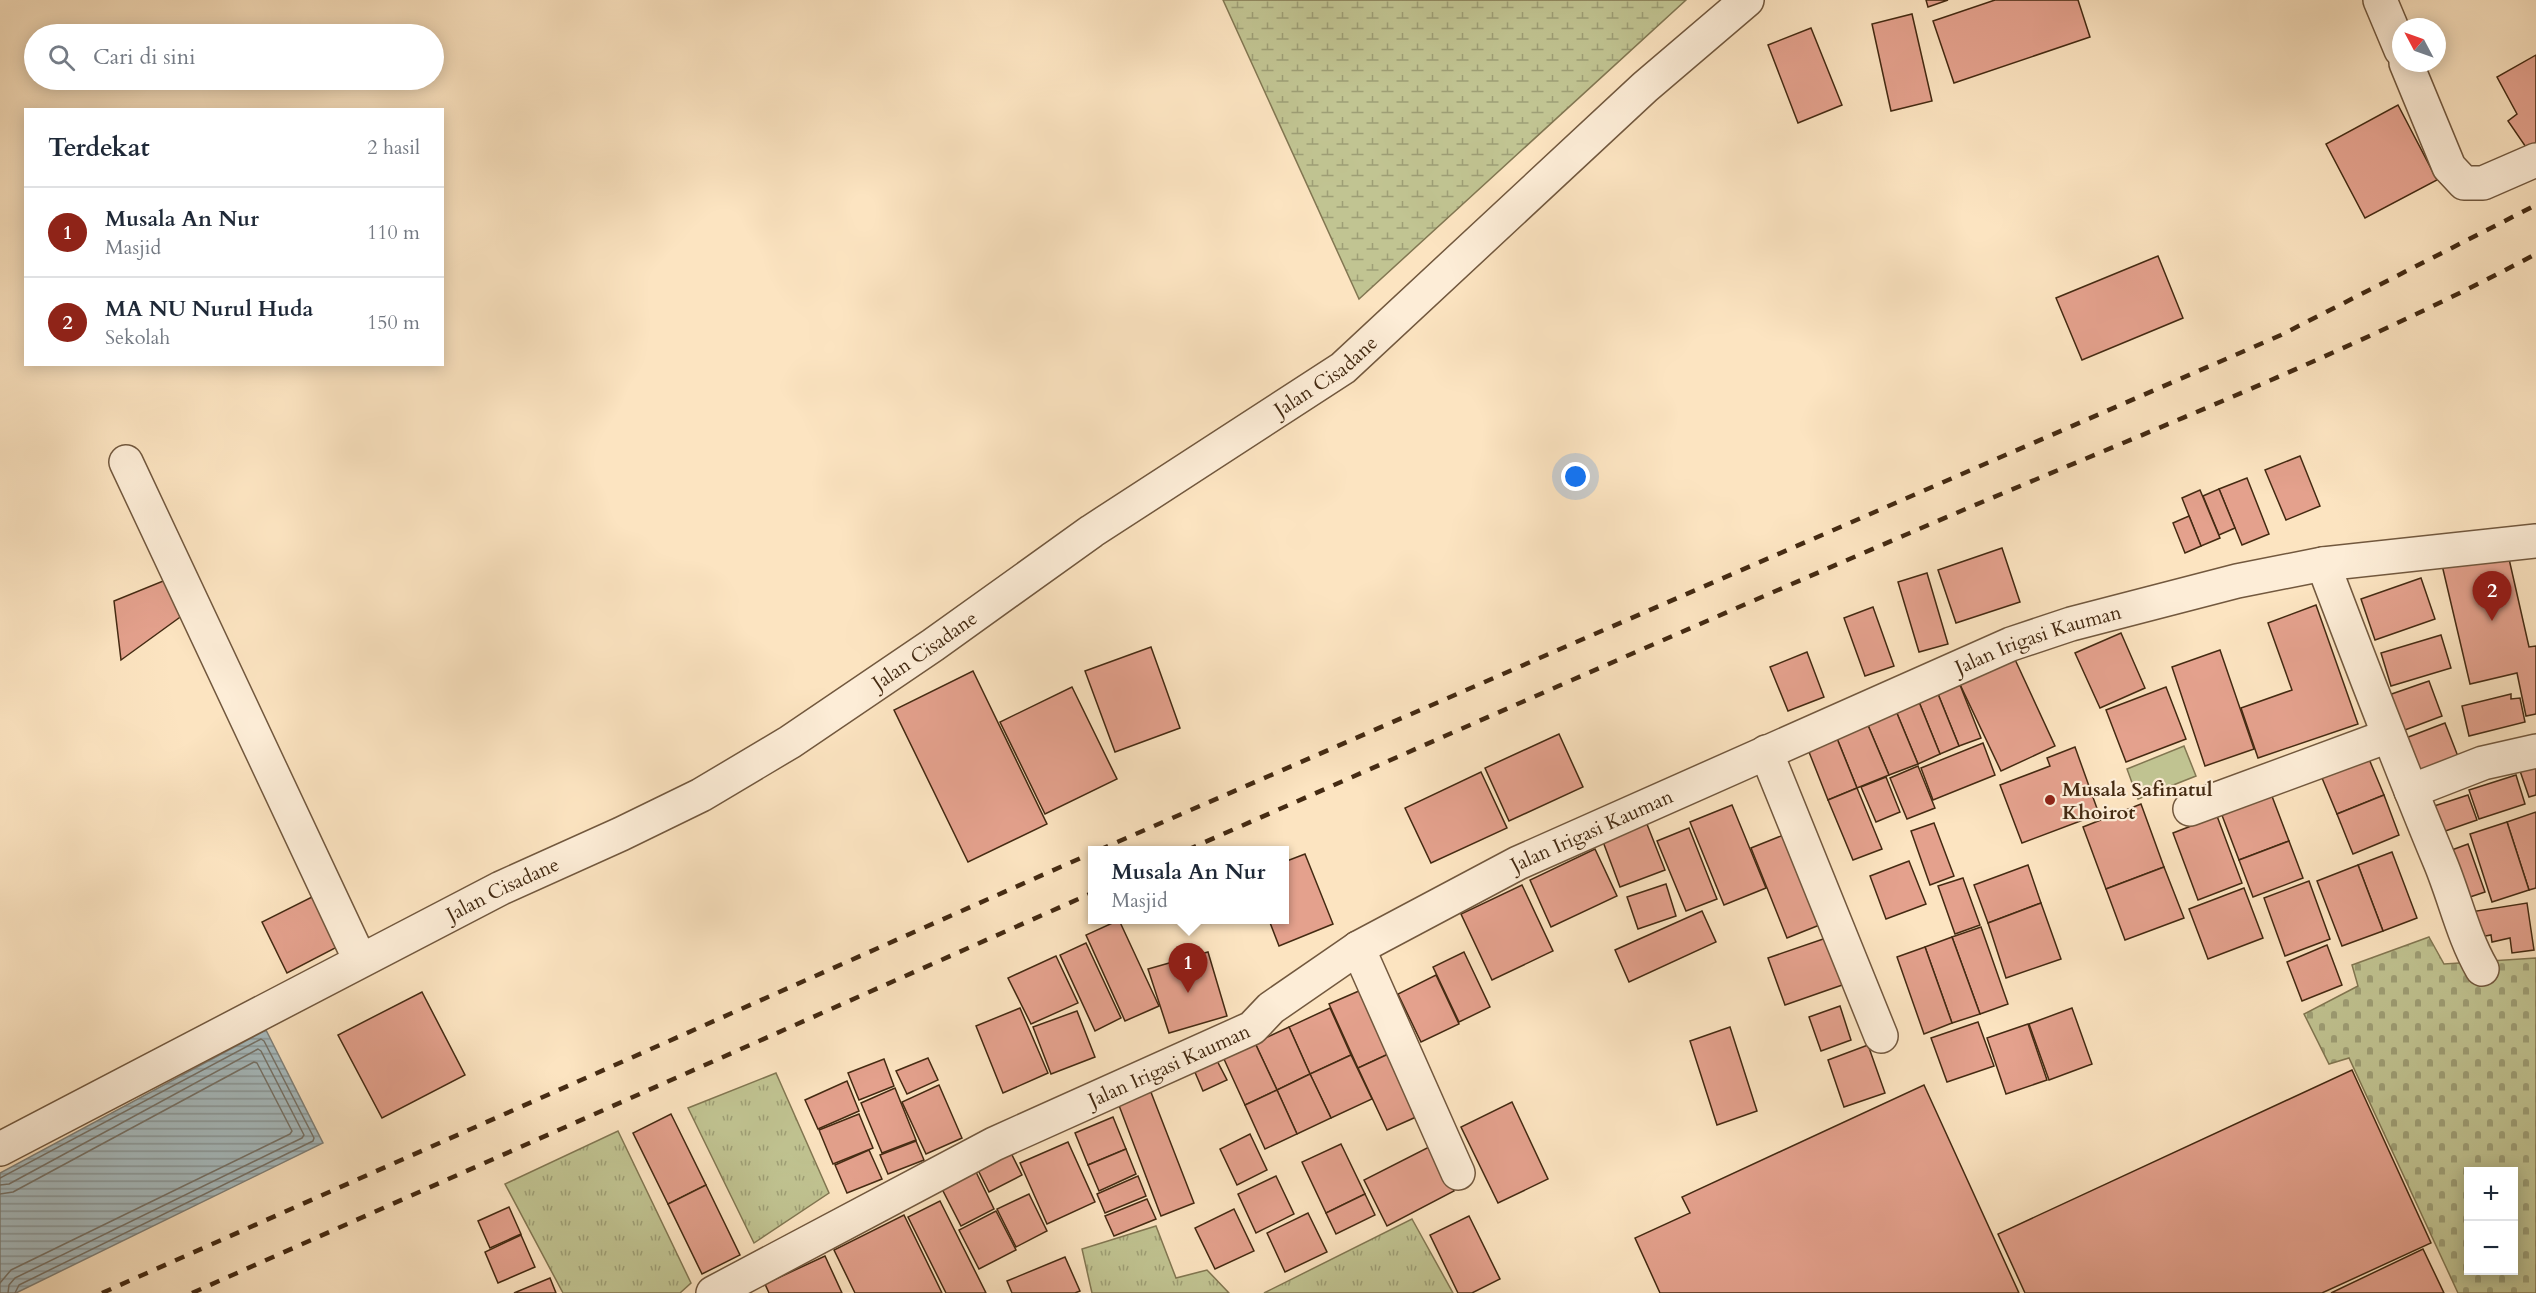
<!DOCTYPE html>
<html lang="id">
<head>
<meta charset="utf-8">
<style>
  :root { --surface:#fff; --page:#f6f6f7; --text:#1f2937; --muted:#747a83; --line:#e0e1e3; --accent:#8f2418 }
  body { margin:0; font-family:Cardo,serif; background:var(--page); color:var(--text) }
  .controls { position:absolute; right:18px; bottom:18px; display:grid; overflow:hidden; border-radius:0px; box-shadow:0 3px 15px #0003 }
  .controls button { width:54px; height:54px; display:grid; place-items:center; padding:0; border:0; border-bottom:2px solid var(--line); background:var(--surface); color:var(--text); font:30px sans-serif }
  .compass { position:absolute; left:2392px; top:18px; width:54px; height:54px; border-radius:50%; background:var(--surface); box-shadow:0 3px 15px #0003; rotate:311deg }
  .you { position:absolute; left:1576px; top:477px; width:21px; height:21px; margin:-15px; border:4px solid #fff; border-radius:50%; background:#1a73e8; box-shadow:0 0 0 9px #1a73e833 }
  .badge { display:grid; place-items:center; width:39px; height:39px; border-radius:50%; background:var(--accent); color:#fff; font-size:20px; font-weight:700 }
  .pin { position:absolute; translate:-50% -50px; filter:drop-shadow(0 2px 3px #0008) }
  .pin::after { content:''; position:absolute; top:32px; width:21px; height:18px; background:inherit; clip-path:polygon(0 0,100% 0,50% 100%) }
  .popup { position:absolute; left:1088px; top:846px; width:201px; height:78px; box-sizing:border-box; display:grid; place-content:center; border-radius:0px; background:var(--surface); filter:drop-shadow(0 2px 4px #0005); font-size:20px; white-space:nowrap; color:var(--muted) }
  .popup b { font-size:22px; color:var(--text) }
  .popup::after { content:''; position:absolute; left:50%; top:100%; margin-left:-12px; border:12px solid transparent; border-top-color:var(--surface) }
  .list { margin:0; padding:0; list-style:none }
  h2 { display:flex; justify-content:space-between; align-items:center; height:78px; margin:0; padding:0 24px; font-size:26px }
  h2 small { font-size:20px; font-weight:400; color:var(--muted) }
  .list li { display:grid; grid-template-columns:39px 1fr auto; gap:18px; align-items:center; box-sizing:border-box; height:90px; padding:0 24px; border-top:2px solid var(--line) }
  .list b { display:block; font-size:22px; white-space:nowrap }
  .list p { margin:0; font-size:20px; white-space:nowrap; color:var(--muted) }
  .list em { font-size:20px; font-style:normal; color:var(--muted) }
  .icon { flex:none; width:33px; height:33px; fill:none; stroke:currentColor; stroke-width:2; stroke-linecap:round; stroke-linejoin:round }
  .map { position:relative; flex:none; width:2536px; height:1293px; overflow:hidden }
  .search { position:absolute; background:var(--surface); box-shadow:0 3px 15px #0003; left:24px; top:24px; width:420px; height:66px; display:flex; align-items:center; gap:15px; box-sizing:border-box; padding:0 21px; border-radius:33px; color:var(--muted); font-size:22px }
  .panel { position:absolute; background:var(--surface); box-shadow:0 3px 15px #0003; left:24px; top:108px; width:420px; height:258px; border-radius:0px }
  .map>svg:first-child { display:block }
  .grass { fill:url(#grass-tufts); stroke:#827752; stroke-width:1.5 }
  .wetland { fill:url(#wetland-marsh); stroke:#827752; stroke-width:1.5 }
  .cemetery { fill:url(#cemetery-stones); stroke:#827752; stroke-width:1.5; fill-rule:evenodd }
  .park { fill:#c1c492; stroke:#827752; stroke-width:1.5 }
  .water { fill:url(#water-rules); stroke:#7f817a; stroke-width:1.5 }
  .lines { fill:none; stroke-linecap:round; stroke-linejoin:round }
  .shore { stroke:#757268; stroke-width:1.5 }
  .building { fill:#e4a18d; stroke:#442a12; stroke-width:1.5 }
  .minor-casing { stroke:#72583e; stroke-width:36 }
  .minor { stroke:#fdedd7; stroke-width:33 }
  .rail { stroke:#442a12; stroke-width:4.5; stroke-dasharray:10 10; stroke-linecap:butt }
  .poi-dot { fill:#8f2418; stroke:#fdedd7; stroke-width:2 }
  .labels { text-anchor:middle; stroke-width:4.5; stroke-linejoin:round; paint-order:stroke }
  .street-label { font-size:20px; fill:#442a12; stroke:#fdedd7 }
  .poi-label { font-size:20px; font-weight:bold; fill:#442a12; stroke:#fdedd7; text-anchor:start }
</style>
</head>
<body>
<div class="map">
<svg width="2536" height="1293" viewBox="0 0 2536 1293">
  <defs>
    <pattern id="grass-tufts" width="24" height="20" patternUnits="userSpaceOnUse" patternTransform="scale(1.5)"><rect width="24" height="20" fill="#c1c492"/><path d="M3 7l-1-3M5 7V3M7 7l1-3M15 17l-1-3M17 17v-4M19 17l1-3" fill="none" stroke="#9e9f76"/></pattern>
    <pattern id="wetland-marsh" width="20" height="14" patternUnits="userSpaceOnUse" patternTransform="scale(1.5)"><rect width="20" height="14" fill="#c1c492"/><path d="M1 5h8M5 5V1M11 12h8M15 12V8" fill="none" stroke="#9e9f76"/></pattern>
    <pattern id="cemetery-stones" width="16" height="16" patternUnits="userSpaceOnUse" patternTransform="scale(1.5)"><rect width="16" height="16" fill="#c1c492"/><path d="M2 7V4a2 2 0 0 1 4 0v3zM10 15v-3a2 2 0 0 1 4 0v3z" fill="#9e9f76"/></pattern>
    <pattern id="water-rules" width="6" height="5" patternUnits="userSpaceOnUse" patternTransform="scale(1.5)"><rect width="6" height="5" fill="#a6bbbf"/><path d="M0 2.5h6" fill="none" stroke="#89989a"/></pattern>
  </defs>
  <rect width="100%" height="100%" fill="#fce4c1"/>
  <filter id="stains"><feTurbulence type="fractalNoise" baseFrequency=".00333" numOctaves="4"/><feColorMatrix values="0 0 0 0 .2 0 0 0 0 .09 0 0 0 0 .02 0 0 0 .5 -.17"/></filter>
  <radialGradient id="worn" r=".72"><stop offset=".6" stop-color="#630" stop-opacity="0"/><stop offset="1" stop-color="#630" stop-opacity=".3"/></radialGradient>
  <g class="grass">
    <path d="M776 1073 829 1193 754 1243 688 1108Z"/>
    <path d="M618 1131 691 1283 680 1293H563L505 1184Z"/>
    <path d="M1412 1219 1453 1293H1264Z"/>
    <path d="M1156 1226 1176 1278 1207 1270 1229 1293H1092L1082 1249Z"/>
  </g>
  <path class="wetland" d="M1223 0H1686L1359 299Z"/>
  <path class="cemetery" d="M2429 937 2444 964 2536 958V1293H2458L2349 1058 2329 1064 2304 1014 2358 986 2352 965ZM2468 1172H2514V1270H2468Z"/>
  <path class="park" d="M2184 746 2196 776 2138 799 2127 769Z"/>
  <path class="water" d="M266 1030 323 1143 16 1293H0V1173Z"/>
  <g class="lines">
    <g class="shore">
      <path d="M0 1178 261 1039 264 1041 314 1138 313 1141 19 1285 15 1293"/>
      <path d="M0 1185 9 1184 258 1049 261 1051 304 1135 302 1138 15 1278 9 1285 8 1293"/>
      <path d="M0 1194 13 1192 254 1062 257 1063 292 1131 290 1134 11 1270 0 1283"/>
    </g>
  </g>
  <g class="building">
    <path d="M1926 0H1948L1928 7Z"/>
    <path d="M1995 0H2078L2090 37 1954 83 1933 21Z"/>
    <path d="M1912 14 1932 101 1891 111 1872 24Z"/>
    <path d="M1811 28 1842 105 1798 123 1768 45Z"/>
    <path d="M2536 55V153L2532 156 2508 121 2517 114 2497 77Z"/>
    <path d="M2398 105 2437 180 2365 218 2326 144Z"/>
    <path d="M2158 256 2183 318 2082 360 2056 298Z"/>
    <path d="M2300 456 2320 506 2286 520 2265 470Z"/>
    <path d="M2247 478 2269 534 2242 545 2219 489Z"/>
    <path d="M2219 489 2235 528 2219 535 2203 496Z"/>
    <path d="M2200 490 2220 538 2201 546 2182 498Z"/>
    <path d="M2189 516 2201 546 2185 553 2173 523Z"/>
    <path d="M2002 548 2020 602 1956 623 1938 570Z"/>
    <path d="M2507 550 2529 647 2536 646V714L2526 716 2517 673 2470 684 2442 565Z"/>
    <path d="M1927 573 1948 644 1919 652 1898 582Z"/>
    <path d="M173 577 183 615 121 660 114 601Z"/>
    <path d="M2421 578 2435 619 2375 640 2361 599Z"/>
    <path d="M2316 605 2358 724 2258 758 2241 708 2292 690 2268 623Z"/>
    <path d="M1873 607 1894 666 1865 676 1844 618Z"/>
    <path d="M2121 633 2145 688 2100 708 2075 653Z"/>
    <path d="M2441 635 2451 668 2391 686 2381 653Z"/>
    <path d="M1151 647 1180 728 1115 752 1085 671Z"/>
    <path d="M2220 650 2254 749 2205 766 2172 667Z"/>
    <path d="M1807 652 1824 697 1788 711 1770 667Z"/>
    <path d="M2012 653 2055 746 2001 771 1957 678Z"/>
    <path d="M973 671 1047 824 968 862 894 710Z"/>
    <path d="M2429 681 2442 716 2397 733 2383 697Z"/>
    <path d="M1960 685 1981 738 1959 746 1938 694Z"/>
    <path d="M1072 687 1117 779 1045 814 1000 722Z"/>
    <path d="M2166 687 2186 739 2126 762 2106 710Z"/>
    <path d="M1938 694 1959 746 1940 754 1919 702Z"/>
    <path d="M2511 694V699L2520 698 2525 722 2469 736 2462 706Z"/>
    <path d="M1919 702 1940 754 1918 764 1896 711Z"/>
    <path d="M1896 711 1918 764 1889 775 1867 723Z"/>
    <path d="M1867 723 1889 775 1857 788 1836 736Z"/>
    <path d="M2445 723 2459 759 2411 777 2398 741Z"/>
    <path d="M1559 734 1583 787 1509 821 1485 768Z"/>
    <path d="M1836 736 1857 788 1828 800 1807 747Z"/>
    <path d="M1983 743 1995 775 1933 800 1921 768Z"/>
    <path d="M2075 747 2099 814 2022 843 2000 785 2050 766 2047 758Z"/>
    <path d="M2364 747 2384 795 2337 814 2317 766Z"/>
    <path d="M2536 762V795L2529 797 2519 768Z"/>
    <path d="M1918 766 1935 808 1907 819 1890 778Z"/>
    <path d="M1481 772 1507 828 1431 863 1405 808Z"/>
    <path d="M2516 775 2525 804 2479 819 2469 790Z"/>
    <path d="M1886 777 1900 812 1876 822 1861 787Z"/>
    <path d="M1857 788 1882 849 1853 860 1828 800Z"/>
    <path d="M2270 791 2289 841 2239 860 2220 810Z"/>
    <path d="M2384 795 2399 835 2353 854 2337 814Z"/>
    <path d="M2468 795 2477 820 2431 836 2422 810Z"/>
    <path d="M2141 804 2164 867 2106 889 2083 827Z"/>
    <path d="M1732 805 1766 888 1724 905 1690 822Z"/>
    <path d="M2536 812V888L2529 890 2507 822Z"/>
    <path d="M1643 814 1665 870 1620 887 1599 831Z"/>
    <path d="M2217 816 2242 883 2198 900 2173 833Z"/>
    <path d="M2507 822 2529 890 2492 902 2470 834Z"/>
    <path d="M1934 823 1954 876 1930 885 1911 831Z"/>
    <path d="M1689 828 1717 899 1686 911 1657 841Z"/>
    <path d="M1786 834 1822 924 1787 938 1751 848Z"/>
    <path d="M2289 841 2303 878 2253 897 2239 860Z"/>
    <path d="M2468 844 2485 892 2458 901 2441 854Z"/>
    <path d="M1595 849 1617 896 1551 927 1530 880Z"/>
    <path d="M2392 852 2417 918 2383 931 2358 865Z"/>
    <path d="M1305 854 1333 924 1279 946 1269 920H1284V862Z"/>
    <path d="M1909 861 1926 904 1886 919 1870 876Z"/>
    <path d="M2028 865 2041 903 1988 923 1974 885Z"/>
    <path d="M2358 865 2383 931 2342 946 2317 881Z"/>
    <path d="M2164 867 2184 918 2125 940 2106 889Z"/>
    <path d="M1963 878 1980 925 1955 934 1938 886Z"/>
    <path d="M2309 881 2330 939 2285 956 2264 898Z"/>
    <path d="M1666 884 1676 916 1638 929 1627 897Z"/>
    <path d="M1522 885 1553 951 1492 980 1461 914Z"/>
    <path d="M2244 888 2263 938 2208 959 2189 909Z"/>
    <path d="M314 896 339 946 287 973 262 922Z"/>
    <path d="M2041 903 2061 959 2006 978 1988 923Z"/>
    <path d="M2527 903 2534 950 2512 953 2510 938 2492 942 2491 935 2475 938 2470 912Z"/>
    <path d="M1702 911 1716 942 1629 982 1615 950Z"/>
    <path d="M1119 920 1159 1006 1125 1021 1086 935Z"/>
    <path d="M1981 927 2008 1004 1980 1014 1952 937Z"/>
    <path d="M1832 936 1848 983 1785 1005 1768 958Z"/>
    <path d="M1952 937 1980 1014 1952 1023 1925 947Z"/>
    <path d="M1086 943 1121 1018 1095 1031 1060 955Z"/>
    <path d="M2327 945 2342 985 2302 1001 2287 962Z"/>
    <path d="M1925 947 1952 1023 1924 1034 1897 957Z"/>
    <path d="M1208 952 1227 1016 1169 1033 1148 969Z"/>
    <path d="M1464 952 1490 1007 1459 1022 1433 967Z"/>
    <path d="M1056 956 1078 1003 1031 1024 1008 978Z"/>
    <path d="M1436 975 1459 1024 1421 1042 1398 994Z"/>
    <path d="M1368 987 1397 1050 1358 1068 1329 1004Z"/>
    <path d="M422 992 465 1075 382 1118 338 1035Z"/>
    <path d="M1840 1006 1851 1040 1821 1051 1809 1017Z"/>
    <path d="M1020 1008 1048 1073 1003 1093 976 1026Z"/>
    <path d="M1330 1008 1351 1055 1310 1074 1289 1027Z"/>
    <path d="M2072 1008 2092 1064 2049 1080 2029 1024Z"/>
    <path d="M1077 1011 1095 1057 1051 1074 1033 1027Z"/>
    <path d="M1978 1022 1994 1066 1947 1082 1931 1038Z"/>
    <path d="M2028 1024 2047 1080 2006 1094 1987 1038Z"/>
    <path d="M1289 1027 1310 1074 1277 1090 1255 1043Z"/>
    <path d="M1730 1027 1757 1111 1717 1125 1690 1041Z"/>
    <path d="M1255 1043 1277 1090 1245 1105 1223 1057Z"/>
    <path d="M1868 1045 1885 1093 1844 1107 1828 1060Z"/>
    <path d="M1397 1050 1425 1113 1387 1130 1358 1068Z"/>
    <path d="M1213 1053 1227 1080 1203 1091 1191 1063Z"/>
    <path d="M1351 1055 1372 1099 1331 1118 1310 1074Z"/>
    <path d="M928 1058 938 1080 907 1094 896 1071Z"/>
    <path d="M884 1059 894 1086 859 1100 848 1073Z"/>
    <path d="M2352 1070 2431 1243 2322 1293H2025L1998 1234Z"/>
    <path d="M1310 1074 1331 1118 1297 1134 1277 1090Z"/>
    <path d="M847 1081 859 1111 818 1129 805 1100Z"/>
    <path d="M1147 1082 1194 1203 1161 1216 1115 1095Z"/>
    <path d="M939 1085 962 1138 926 1154 902 1102Z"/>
    <path d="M1924 1085 2019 1293H1660L1635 1238 1690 1213 1682 1197Z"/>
    <path d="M895 1088 916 1140 882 1153 861 1103Z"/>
    <path d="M1277 1090 1297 1134 1265 1149 1245 1105Z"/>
    <path d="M1512 1102 1548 1179 1498 1203 1461 1127Z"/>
    <path d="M671 1114 706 1185 668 1204 633 1133Z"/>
    <path d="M859 1114 873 1148 833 1164 819 1130Z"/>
    <path d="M1113 1117 1126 1149 1088 1165 1075 1133Z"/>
    <path d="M1250 1134 1267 1170 1237 1185 1220 1149Z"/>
    <path d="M916 1141 924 1160 888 1174 880 1155Z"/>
    <path d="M1068 1142 1095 1202 1047 1224 1020 1163Z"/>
    <path d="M1341 1144 1365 1194 1326 1213 1302 1162Z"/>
    <path d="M1007 1145 1022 1175 989 1192 974 1162Z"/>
    <path d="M1431 1146 1454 1191 1387 1226 1364 1180Z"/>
    <path d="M1126 1149 1136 1174 1099 1191 1088 1165Z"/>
    <path d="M869 1150 882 1179 847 1193 835 1165Z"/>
    <path d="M975 1170 994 1209 961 1226 941 1187Z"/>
    <path d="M1138 1176 1146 1196 1105 1213 1097 1194Z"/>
    <path d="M1276 1176 1294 1214 1256 1233 1238 1194Z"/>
    <path d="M706 1185 740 1255 702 1274 668 1204Z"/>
    <path d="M1029 1194 1047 1231 1016 1247 997 1209Z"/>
    <path d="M1365 1194 1375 1215 1336 1234 1326 1213Z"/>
    <path d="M1147 1199 1156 1219 1114 1236 1105 1216Z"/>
    <path d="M940 1201 986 1293H946L908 1217Z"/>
    <path d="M509 1207 521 1234 490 1248 478 1221Z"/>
    <path d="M1234 1209 1254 1251 1215 1269 1195 1228Z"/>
    <path d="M996 1211 1016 1250 979 1269 959 1230Z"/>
    <path d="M1308 1213 1327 1252 1285 1272 1267 1233Z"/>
    <path d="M904 1215 942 1293H855L834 1250Z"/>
    <path d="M1469 1216 1500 1279 1472 1293H1458L1430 1235Z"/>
    <path d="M521 1235 535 1267 498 1283 485 1252Z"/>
    <path d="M2423 1249 2444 1293H2331Z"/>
    <path d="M825 1256 842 1293H769L765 1284Z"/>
    <path d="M1065 1257 1080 1291 1075 1293H1012L1007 1281Z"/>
    <path d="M550 1278 556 1293H514Z"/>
  </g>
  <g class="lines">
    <g class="minor-casing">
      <g id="minor">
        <path d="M2380 0 2401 50"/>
        <path d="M2406 63 2449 167 2464 183H2483L2536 160"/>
        <path d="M126 462 360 960"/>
        <path d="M2323 564C2361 664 2399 764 2440 862 2455 898 2463 936 2482 969"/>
        <path d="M1766 752 1881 1036"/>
        <path d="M2411 791 2483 763 2536 751"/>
        <path d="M2190 809 2388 736"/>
        <path d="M1358 948 1458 1173"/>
        <path id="s1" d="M0 1149 501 888 621 834 701 795 790 742 933 645 1092 531 1343 368 1645 87 1747 0"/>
        <path id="s2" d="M713 1293 994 1144 1252 1028 1271 1008 1358 948 1518 863 2011 644 2071 624 2237 581 2323 564 2536 541"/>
      </g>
    </g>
    <use href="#minor" class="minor"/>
    <g class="rail">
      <path d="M1099 850 2281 335 2536 205"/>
      <path d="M1187 850C1445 736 1702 622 1961 511 2154 429 2351 352 2536 254"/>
      <path d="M102 1293 1092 853"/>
      <path d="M192 1293 1092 893"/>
    </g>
  </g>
  <circle class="poi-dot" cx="2050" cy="800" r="6"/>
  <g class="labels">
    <g class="street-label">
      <text dy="7" stroke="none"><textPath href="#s1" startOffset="1538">Jalan Cisadane</textPath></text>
      <text dy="7" stroke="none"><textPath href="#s2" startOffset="1482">Jalan Irigasi Kauman</textPath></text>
      <text dy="7" stroke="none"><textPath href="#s1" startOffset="1052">Jalan Cisadane</textPath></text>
      <text dy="7" stroke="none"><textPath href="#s2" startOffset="996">Jalan Irigasi Kauman</textPath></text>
      <text dy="7" stroke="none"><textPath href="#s1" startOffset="566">Jalan Cisadane</textPath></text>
      <text dy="7" stroke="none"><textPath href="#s2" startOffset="510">Jalan Irigasi Kauman</textPath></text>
    </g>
    <g class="poi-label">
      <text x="2062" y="796">Musala Safinatul<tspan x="2062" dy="23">Khoirot</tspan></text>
    </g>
  </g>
  <rect width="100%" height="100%" filter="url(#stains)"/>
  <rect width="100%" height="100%" fill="url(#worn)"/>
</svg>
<div class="controls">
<button>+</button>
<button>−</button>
</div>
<svg class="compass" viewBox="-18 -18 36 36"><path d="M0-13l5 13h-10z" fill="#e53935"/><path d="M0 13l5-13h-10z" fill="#747a83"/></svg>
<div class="you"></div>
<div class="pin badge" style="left:1188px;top:993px">1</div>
<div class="popup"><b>Musala An Nur</b>Masjid</div>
<div class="pin badge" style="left:2492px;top:621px">2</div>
<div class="search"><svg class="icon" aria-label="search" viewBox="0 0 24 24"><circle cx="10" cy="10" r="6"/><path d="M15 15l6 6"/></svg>Cari di sini</div>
<section class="panel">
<h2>Terdekat<small>2 hasil</small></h2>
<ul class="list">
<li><span class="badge">1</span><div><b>Musala An Nur</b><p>Masjid</p></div><em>110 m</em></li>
<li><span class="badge">2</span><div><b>MA NU Nurul Huda</b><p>Sekolah</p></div><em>150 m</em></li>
</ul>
</section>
</div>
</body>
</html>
